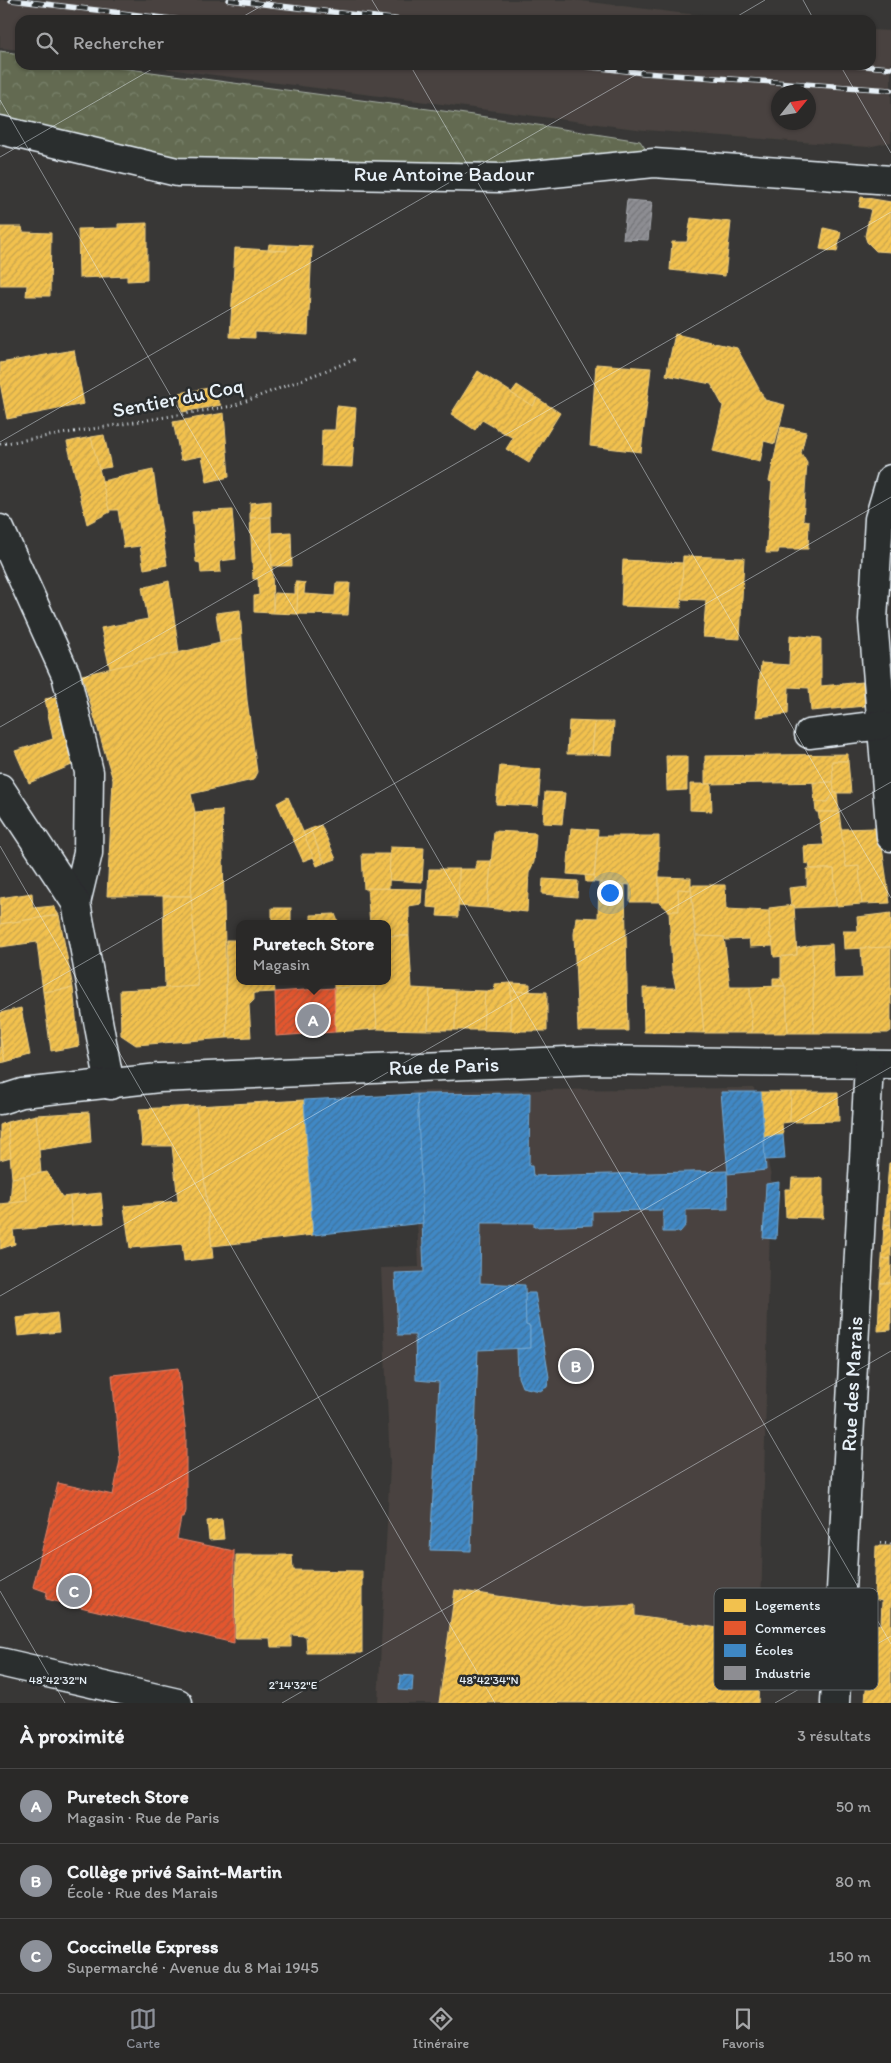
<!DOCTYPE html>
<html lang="fr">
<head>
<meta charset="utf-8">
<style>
  :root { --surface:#2a2928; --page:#323130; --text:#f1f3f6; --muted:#a5a6a8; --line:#464545; --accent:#8c9099 }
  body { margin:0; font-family:Itim,sans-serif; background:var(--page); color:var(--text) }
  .compass { position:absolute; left:771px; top:85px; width:45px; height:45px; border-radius:50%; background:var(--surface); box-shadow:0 1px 4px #0004; rotate:60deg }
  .you { position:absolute; left:609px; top:892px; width:18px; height:18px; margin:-12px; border:4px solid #fff; border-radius:50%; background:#1a73e8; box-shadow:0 0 0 8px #1a73e833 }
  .badge { display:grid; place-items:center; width:32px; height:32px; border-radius:50%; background:var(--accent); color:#fff; font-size:16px; font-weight:700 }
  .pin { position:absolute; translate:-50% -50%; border:2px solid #fff; box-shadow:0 1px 5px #0006 }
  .popup { position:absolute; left:236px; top:920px; width:155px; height:65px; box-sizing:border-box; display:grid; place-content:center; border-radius:10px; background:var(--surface); filter:drop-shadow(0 1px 4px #0005); font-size:16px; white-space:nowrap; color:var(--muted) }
  .popup b { font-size:19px; color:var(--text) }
  .popup::after { content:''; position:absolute; left:50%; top:100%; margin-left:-10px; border:10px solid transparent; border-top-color:var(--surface) }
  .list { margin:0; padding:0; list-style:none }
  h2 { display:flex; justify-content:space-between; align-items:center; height:65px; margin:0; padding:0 20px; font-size:21px }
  h2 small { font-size:16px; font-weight:400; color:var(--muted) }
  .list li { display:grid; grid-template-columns:32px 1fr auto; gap:15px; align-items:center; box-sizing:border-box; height:75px; padding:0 20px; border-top:1px solid var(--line) }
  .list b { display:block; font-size:19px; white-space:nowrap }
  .list p { margin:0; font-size:16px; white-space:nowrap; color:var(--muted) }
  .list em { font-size:16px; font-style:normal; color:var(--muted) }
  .icon { flex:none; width:28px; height:28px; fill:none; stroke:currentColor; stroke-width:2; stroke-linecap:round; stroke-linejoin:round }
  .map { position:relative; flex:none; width:891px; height:1703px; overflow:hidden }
  .search { position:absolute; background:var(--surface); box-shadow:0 1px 4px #0004; left:15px; right:15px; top:15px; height:55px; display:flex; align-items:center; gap:12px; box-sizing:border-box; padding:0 18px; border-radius:15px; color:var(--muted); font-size:19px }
  .sheet { height:290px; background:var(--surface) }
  nav { display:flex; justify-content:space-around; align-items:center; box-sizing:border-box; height:70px; border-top:1px solid var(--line); background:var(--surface); font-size:14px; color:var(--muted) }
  nav a { display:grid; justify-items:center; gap:2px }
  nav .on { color:var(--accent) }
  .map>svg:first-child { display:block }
  .built { fill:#48433f; fill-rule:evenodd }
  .forest { fill:url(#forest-crowns); stroke:#a6aea4 }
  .homes { fill:url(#homes-hatch); stroke:#efcf81 }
  .shops { fill:url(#shops-hatch); stroke:#e5856b }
  .schools { fill:url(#schools-hatch); stroke:#72a8d4 }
  .industry { fill:url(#industry-hatch); stroke:#a8abb1 }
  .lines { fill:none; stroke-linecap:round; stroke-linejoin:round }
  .minor-casing { stroke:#e8f1f8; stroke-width:31 }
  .major-casing { stroke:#e8f1f8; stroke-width:31 }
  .path { stroke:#e8f1f8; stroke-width:3; stroke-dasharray:1 4; stroke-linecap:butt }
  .minor { stroke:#2a2d2e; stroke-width:28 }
  .major { stroke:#2a2d2e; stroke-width:28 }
  .rail-casing { stroke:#e8f1f8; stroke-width:5.5 }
  .rail { stroke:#2a2d2e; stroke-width:4; stroke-dasharray:11; stroke-linecap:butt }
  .ticks { fill:none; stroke:#e8f1f8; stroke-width:1; stroke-opacity:0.45 }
  .labels { text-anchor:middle; stroke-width:5; stroke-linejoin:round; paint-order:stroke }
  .street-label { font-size:21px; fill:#e8f1f8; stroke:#2a2d2e }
  .key { fill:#2a2d2e; stroke:#63686b; stroke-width:1 }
  .key-label { font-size:14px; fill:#e8f1f8 }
  .ticks-label { font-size:12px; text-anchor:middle; fill:#e8f1f8; stroke:#2a2d2e; stroke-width:5; stroke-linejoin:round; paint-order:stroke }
</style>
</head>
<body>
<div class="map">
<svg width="891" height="1703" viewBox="0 0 891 1703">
  <defs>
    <pattern id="forest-crowns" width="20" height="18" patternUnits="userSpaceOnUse" patternTransform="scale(1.25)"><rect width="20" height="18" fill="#636b51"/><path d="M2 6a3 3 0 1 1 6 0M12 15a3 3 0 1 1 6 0" fill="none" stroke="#79816b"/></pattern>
    <pattern id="homes-hatch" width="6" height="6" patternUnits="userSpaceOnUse" patternTransform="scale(1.25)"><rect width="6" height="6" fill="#f2c14e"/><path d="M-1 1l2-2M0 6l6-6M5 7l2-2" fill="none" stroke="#c7a34d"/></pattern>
    <pattern id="shops-hatch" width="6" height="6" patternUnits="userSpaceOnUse" patternTransform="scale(1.25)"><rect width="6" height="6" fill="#e4572e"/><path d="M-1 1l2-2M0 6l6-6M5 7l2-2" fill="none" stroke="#ad5238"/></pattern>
    <pattern id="schools-hatch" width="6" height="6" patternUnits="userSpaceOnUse" patternTransform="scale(1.25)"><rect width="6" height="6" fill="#3f88c5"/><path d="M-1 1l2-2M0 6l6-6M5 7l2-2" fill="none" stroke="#41729a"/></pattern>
    <pattern id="industry-hatch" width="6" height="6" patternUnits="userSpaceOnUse" patternTransform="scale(1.25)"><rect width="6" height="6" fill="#8d8d92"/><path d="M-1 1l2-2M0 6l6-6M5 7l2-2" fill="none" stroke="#747579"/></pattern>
  </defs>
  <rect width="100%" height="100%" fill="#383736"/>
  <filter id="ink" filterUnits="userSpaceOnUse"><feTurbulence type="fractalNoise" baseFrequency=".02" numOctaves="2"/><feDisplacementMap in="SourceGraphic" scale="10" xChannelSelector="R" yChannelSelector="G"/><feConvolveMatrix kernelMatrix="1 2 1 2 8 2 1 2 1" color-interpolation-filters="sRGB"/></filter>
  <g filter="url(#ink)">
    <g class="built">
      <path d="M0 0H574L679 13 757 20H20V50L0 48Z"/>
      <path d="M871 30 891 31V142L868 147 644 130 136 65H871ZM808 92V122H778V92Z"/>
      <path d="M754 1088 771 1177 759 1703H378L390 1464 381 1268 419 1267 412 1091Z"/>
    </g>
    <path class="forest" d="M0 51 20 54V65H99L473 115 640 141 649 154 507 169 174 159 0 116Z"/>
    <g class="homes">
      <path d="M861 197 891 202V252L876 251 867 242 865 236 871 209 859 207Z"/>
      <path d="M691 218 731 222 725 276 670 270 672 242H687Z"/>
      <path d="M147 223V280L127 281V276L79 278 78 229 118 228V224Z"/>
      <path d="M0 227H22L23 232 51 233 50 296H26L27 285H0Z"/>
      <path d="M824 228 841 232 837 252 820 249Z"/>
      <path d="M269 244 287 245V251L268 250Z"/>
      <path d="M287 245 312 246 308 335 255 332V338L230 337 235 248 287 251Z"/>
      <path d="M675 334 737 348 765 400 785 405 775 444 764 441 760 462 713 451 723 406 711 384 666 375Z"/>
      <path d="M74 350 84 404 7 419 0 383V363Z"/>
      <path d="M596 364 651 368 641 452 590 446Z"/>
      <path d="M478 371 533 406 537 398 560 413 529 463 506 449 513 438 482 420 475 430 451 414Z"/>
      <path d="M517 385 537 398 533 406 511 393Z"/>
      <path d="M209 388 221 405 182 412 179 393Z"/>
      <path d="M337 406 356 408 352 467 321 466 322 430H335Z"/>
      <path d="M224 413 229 477 207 482 202 456 181 460 173 422Z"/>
      <path d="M781 427 806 432 801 453 807 463 803 520 809 521 808 549H779L778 553H766L772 482 769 481Z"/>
      <path d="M104 435 111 467 98 469 91 437Z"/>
      <path d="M91 437 110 512 87 524 67 442Z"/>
      <path d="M153 470 167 565 144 569 140 546 124 548 118 510H109L102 481Z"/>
      <path d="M271 501V517L250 518V503Z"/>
      <path d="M232 510 236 559 220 561 221 572 201 573 200 563 196 562 192 512Z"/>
      <path d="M271 517 273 613 254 612V596L259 595 258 579H253L250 518Z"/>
      <path d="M291 532 292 566H272L271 533Z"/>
      <path d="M683 556 744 558 740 639 703 637 706 600 681 599Z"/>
      <path d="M623 560 683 563 681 608 621 606Z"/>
      <path d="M169 581 179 652 110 669 101 628 148 619 142 588Z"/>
      <path d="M295 582H298L297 614 273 613 274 593 295 594Z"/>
      <path d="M298 582 305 583 304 594 335 596 336 583H350L348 615 297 614Z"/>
      <path d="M240 610 242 638 220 643 216 613Z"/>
      <path d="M790 635 821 638V686L863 682 865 706 811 711 809 688 789 687 788 714 756 717 761 663 789 665Z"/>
      <path d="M242 638 247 700 257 772 253 780 191 794 195 812 191 896H107L113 780 82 675Z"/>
      <path d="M64 695 79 762 29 783 15 751 53 739 45 699Z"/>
      <path d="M569 721 595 722 592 754H567Z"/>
      <path d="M595 722H614L612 755 592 754Z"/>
      <path d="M848 754V761H832L833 782 705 784V756Z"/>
      <path d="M666 756H687V790L667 791Z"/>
      <path d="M832 761H848L851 793H834Z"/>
      <path d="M500 766 541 769 538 806 496 804Z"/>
      <path d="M833 782 834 793 827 802H815L813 783Z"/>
      <path d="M690 784H711L712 811 690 810Z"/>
      <path d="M545 792 565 793 562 824 543 823Z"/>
      <path d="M834 793H837L839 812H816L815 802H827Z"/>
      <path d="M288 797 314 857 303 861 277 803Z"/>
      <path d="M222 810 227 1038 136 1045 121 1035 120 990 198 986 191 896 195 812Z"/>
      <path d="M818 812H839L846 867 859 866 862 904 836 906 834 869H810L809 864 805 863 804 846 824 845Z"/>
      <path d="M321 825 336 859 325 863 310 829Z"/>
      <path d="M571 828 598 830 594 876 567 874Z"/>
      <path d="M877 828 881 840 890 903 862 904 859 866 846 867 841 829Z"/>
      <path d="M310 829 324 863 317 866 303 832Z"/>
      <path d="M494 831 536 833 534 862 529 873 527 912 487 908Z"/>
      <path d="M598 836H659V902H630V885L594 882Z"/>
      <path d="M390 847 424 848 422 882 389 880Z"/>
      <path d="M362 854H390L389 888 364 889Z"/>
      <path d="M476 861H491L487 908 458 906 459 869H476Z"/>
      <path d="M429 869H459L458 917 437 916 438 908 427 907Z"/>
      <path d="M807 869H834L836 906 795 908 794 905 791 906 789 888 807 886Z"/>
      <path d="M585 875 594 876V882H586Z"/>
      <path d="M659 877 691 878V890L678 889 679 911H669L659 902Z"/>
      <path d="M543 879 578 881 577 897 542 894Z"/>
      <path d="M599 883 625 885 628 1031H578L574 934 576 917 598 918Z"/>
      <path d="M691 885H725L726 909 769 911 770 938H772L773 946 750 947 749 939 726 940 724 937 696 936Z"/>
      <path d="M367 888 422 889 421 904 409 906V936H387V924H370Z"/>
      <path d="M678 889 691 890 704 1033 644 1032 643 988H676L672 970 669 911H679Z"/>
      <path d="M32 893 33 908 53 906 59 915 0 924V898Z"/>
      <path d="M163 896H191L198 986 165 988Z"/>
      <path d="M794 905 797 955 774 957 772 938H770L769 908Z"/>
      <rect x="272" y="908" width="19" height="16"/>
      <path d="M891 913V947L844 949 843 931H858L857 917Z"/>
      <path d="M335 914 339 924H311V915Z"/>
      <path d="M59 915 73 988 43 992 37 942 0 947V924Z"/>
      <path d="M387 936H409L412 988 430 989 428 1030 377 1029 374 981H387Z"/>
      <path d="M696 936 724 937 730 987H750L752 1033H704Z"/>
      <path d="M226 940H239V981H274L275 992 254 993V1000L249 1005 251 1037 227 1038Z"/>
      <path d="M832 944 834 979 863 978 861 948 891 947V1031L888 1033H814L812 945Z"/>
      <path d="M812 945 814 1033H788L786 989 781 978V957L797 955V948Z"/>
      <path d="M773 978H781L785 986H773Z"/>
      <path d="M334 981H374V986L334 988Z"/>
      <path d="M511 983V1031L483 1030 485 991H495L494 984Z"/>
      <path d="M511 983 530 984V992L511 991Z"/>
      <path d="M374 986 377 1029 335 1032 334 988Z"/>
      <path d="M785 986 788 1033H752L750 987Z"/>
      <path d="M73 988 79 1046 51 1051 43 992Z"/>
      <path d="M430 989 456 990 455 1030H428Z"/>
      <path d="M456 990 485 991 483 1030H455Z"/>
      <path d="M511 991 547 992V1031H511Z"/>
      <path d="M21 1008 30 1055 5 1062 0 1036V1013Z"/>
      <path d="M0 1036 5 1062 0 1063Z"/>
      <path d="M761 1092H791L790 1122 782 1123 783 1135 764 1137Z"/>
      <path d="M791 1092H838L839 1121 790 1122Z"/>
      <path d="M304 1100 313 1235 212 1246 196 1106Z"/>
      <path d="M196 1106 213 1258 184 1261 182 1244 130 1248 124 1206 178 1201 172 1146H142L139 1109Z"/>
      <path d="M89 1112 91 1142 39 1150 36 1115Z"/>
      <path d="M36 1115 41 1173 12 1178 7 1122Z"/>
      <path d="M7 1122 11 1157 0 1160V1125Z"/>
      <path d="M889 1163H891V1225L884 1224Z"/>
      <path d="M47 1172 62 1197 70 1196 72 1225 13 1230 15 1244 0 1249V1204L27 1201 24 1176Z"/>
      <path d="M24 1176 27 1201 10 1203 12 1178Z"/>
      <path d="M792 1178H823V1218L786 1217 785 1189H791Z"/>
      <path d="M101 1193 104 1223 72 1225 70 1196Z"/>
      <path d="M884 1224 891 1225V1259H882Z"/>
      <path d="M882 1259H891V1283H880Z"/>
      <path d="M880 1283H891V1330L878 1331Z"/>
      <path d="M57 1313 59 1332 18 1336 16 1318Z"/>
      <path d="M222 1519 224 1539 209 1540 207 1521Z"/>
      <path d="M876 1546H891V1703L865 1701 867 1679 871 1680 873 1625 881 1624 882 1601 874 1599Z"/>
      <path d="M236 1555H292L293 1570 362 1571V1653H307L306 1636 291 1635V1647H271L270 1638H235Z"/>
      <path d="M455 1590 583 1608 635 1605V1616L760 1634 758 1703H439Z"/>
    </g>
    <g class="shops">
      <path d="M334 988 335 1032 276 1036 275 992Z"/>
      <path d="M178 1368 186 1434V1511L184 1518H181L177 1539 234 1551V1643L46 1599 47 1592 33 1587 58 1483 113 1495 120 1460 112 1375Z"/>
    </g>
    <g class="schools">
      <path d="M721 1092H761L766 1170 728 1174Z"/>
      <path d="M530 1093 529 1166H532L533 1176 727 1171 728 1209 686 1210V1225L680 1232H663V1210L592 1211V1225L534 1227V1223H481L480 1283 525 1285 526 1325 530 1326V1348L478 1350 471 1551 430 1550 439 1382 416 1380 415 1335H398L395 1273 424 1272 417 1094Z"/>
      <path d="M417 1094 423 1223 313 1235 304 1100Z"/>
      <path d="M783 1135 785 1159 765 1160 764 1137Z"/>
      <path d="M779 1182 776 1239 763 1238 766 1184Z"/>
      <path d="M525 1293H535L549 1377 547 1387 540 1391 522 1387 518 1377 517 1349 530 1348V1326L526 1325Z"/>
      <path d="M400 1675 413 1676 412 1691 399 1690Z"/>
    </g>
    <path class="industry" d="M627 200 652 202 648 240 623 239Z"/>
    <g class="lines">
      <g class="minor-casing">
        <g id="minor">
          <path d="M0 130 177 172 502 178 654 163 891 180"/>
          <path d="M891 479 879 519 873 620 891 837"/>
          <path d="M0 529 66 675 89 772 88 853 76 903"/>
          <path d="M809 734 881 725"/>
          <path d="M0 788 76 903 110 1085"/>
          <path d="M0 1100 22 1093 159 1078 590 1060 891 1064"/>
          <path d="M835 1703 869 1065"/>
        </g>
      </g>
      <g class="major-casing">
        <path id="major" d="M0 1662 178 1703"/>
      </g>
      <g class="path">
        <path d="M0 444 233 406 356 359"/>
        <path d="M880 1543 891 1544"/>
      </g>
      <use href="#minor" class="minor"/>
      <use href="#major" class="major"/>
      <g class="rail-casing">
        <g id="rail">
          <path d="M11 0 181 20"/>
          <path d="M229 0 401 20"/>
          <path d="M574 65 644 73 891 90"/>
          <path d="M852 65 891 68"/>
        </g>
      </g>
      <use href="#rail" class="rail"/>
    </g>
  </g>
  <path class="ticks" d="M372 0 384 20M803 0 814 20M237 20 272 0M731 20 765 0M410 65 891 898M840 65 891 153M0 100 891 1644M0 157 159 65M0 442 653 65M0 727 891 212M0 846 495 1703M0 1011 891 497M0 1296 891 782M0 1581 891 1067M0 1591 65 1703M282 1703 891 1351M775 1703 891 1636"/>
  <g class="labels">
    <g class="street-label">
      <text x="444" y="181">Rue Antoine Badour</text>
      <text transform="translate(178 398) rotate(-11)" y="7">Sentier du Coq</text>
      <text transform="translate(444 1066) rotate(-2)" y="7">Rue de Paris</text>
      <text transform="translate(852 1384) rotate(-87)" y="7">Rue des Marais</text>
    </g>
  </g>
  <rect x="714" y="1588" width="164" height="102" rx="8" class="key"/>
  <rect x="724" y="1599" width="22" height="13" fill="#f2c14e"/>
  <rect x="724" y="1621" width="22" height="14" fill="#e4572e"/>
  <rect x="724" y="1644" width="22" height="13" fill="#3f88c5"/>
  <rect x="724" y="1666" width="22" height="14" fill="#8d8d92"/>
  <g class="key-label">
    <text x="755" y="1610">Logements</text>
    <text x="755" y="1633">Commerces</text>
    <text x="755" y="1655">Écoles</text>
    <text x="755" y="1678">Industrie</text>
  </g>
  <g class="ticks-label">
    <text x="58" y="1684">48°42'32"N</text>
    <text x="489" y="1684">48°42'34"N</text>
    <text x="293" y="1689">2°14'32"E</text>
  </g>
</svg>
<svg class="compass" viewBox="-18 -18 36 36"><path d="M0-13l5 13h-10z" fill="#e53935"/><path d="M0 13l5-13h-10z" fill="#a5a6a8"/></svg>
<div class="you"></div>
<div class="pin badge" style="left:313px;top:1020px">A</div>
<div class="popup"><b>Puretech Store</b>Magasin</div>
<div class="pin badge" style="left:576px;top:1366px">B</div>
<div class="pin badge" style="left:74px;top:1591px">C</div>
<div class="search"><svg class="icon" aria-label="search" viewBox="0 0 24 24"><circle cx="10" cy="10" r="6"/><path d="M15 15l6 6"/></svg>Rechercher</div>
</div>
<section class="sheet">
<h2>À proximité<small>3 résultats</small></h2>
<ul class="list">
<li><span class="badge">A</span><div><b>Puretech Store</b><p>Magasin · Rue de Paris</p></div><em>50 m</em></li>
<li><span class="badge">B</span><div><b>Collège privé Saint-Martin</b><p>École · Rue des Marais</p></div><em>80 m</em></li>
<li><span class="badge">C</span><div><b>Coccinelle Express</b><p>Supermarché · Avenue du 8 Mai 1945</p></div><em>150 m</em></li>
</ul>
</section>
<nav>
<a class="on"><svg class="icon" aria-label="map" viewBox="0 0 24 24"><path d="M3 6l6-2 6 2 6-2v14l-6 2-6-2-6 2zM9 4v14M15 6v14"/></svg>Carte</a>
<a><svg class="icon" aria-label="directions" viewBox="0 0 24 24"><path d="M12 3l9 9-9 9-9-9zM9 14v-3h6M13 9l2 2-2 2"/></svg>Itinéraire</a>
<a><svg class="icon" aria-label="saved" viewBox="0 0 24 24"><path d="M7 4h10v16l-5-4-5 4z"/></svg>Favoris</a>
</nav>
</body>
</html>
